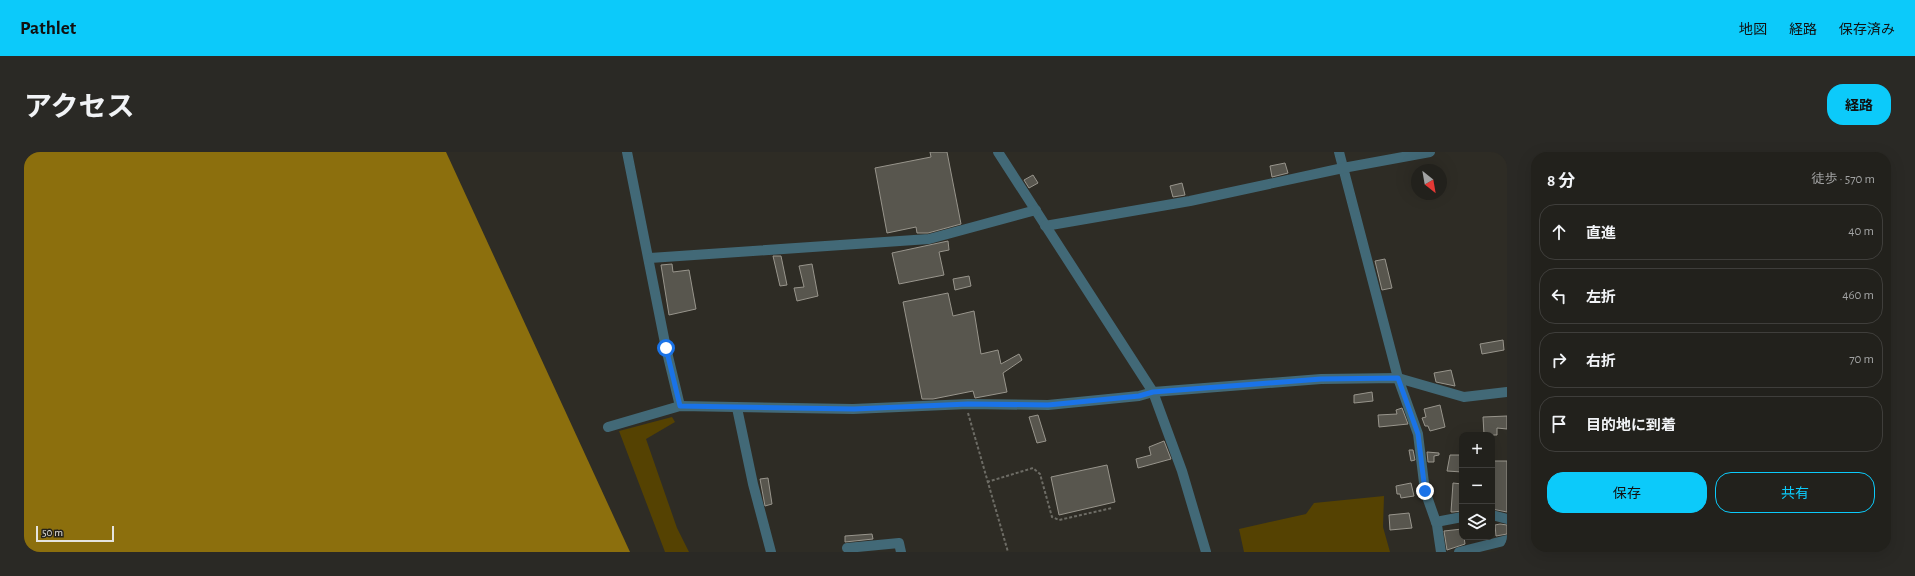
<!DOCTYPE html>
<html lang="ja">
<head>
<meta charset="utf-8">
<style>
  :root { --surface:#22211c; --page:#2a2925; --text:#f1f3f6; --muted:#a2a3a3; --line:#3f3e3b; --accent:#0ccafa }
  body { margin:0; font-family:"Alegreya Sans","Noto Sans JP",sans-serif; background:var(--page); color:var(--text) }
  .controls { position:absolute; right:12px; bottom:12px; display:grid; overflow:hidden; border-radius:8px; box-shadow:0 4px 16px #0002 }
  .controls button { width:36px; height:36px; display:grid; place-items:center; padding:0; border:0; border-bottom:1px solid var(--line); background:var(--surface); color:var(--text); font:20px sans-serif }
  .compass { position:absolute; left:1387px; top:12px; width:36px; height:36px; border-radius:50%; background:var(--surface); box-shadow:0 4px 16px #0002; rotate:149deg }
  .scale { position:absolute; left:12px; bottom:10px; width:78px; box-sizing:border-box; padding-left:4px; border:2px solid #e5e4df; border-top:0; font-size:11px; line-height:14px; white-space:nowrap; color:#e5e4df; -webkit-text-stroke:3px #24221b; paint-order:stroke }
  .stop { position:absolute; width:12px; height:12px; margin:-9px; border:3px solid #1a73e8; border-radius:50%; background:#fff }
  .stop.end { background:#1a73e8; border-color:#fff; box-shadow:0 1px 4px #0008 }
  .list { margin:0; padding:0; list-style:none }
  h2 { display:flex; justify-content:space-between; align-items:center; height:52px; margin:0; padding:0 16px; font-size:17px }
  h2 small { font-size:13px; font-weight:400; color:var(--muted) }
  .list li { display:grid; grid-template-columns:26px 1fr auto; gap:12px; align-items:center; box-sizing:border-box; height:56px; margin:0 8px 8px; padding:0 8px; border:1px solid var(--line); border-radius:16px }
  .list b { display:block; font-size:15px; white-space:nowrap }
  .list em { font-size:13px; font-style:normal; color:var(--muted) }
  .actions { display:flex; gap:8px; padding:12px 16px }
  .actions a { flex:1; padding:9px 0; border:1px solid var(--accent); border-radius:16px; text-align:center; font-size:14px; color:var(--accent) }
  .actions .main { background:var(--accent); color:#111 }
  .icon { flex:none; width:22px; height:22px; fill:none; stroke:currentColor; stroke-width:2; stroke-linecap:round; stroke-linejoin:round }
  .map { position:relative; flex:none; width:1483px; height:400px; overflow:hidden; border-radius:16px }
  header { display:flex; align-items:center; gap:24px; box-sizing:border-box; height:56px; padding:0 20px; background:var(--accent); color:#111 }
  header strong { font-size:19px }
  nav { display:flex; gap:22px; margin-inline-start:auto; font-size:14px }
  .intro { display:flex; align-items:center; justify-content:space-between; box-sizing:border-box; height:96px; padding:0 24px }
  h1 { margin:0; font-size:28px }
  .button { padding:10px 18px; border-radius:16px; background:var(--accent); color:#111; font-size:14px; font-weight:700 }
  main { display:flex; gap:24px; padding:0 24px }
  aside { flex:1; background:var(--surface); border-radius:16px; box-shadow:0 4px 16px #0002 }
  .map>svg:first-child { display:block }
  .green { fill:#554202 }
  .water { fill:#8c6f0d }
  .building { fill:#58564e; stroke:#98958c }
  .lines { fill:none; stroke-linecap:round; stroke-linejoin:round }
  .path { stroke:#6d6c65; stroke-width:2; stroke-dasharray:3 2; stroke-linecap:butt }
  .minor { stroke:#426977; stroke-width:10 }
  .route { stroke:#1a73e8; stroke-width:5 }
</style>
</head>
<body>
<header>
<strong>Pathlet</strong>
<nav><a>地図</a><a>経路</a><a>保存済み</a></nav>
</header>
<div class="intro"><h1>アクセス</h1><a class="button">経路</a></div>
<main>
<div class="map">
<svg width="1483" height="400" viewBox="0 0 1483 400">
  <rect width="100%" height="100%" fill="#2e2c25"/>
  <g class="green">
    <path d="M648 265 651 270 622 287 653 376 665 400H641L595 279Z"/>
    <path d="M1360 344 1359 375 1366 400H1220L1215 377 1282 362 1290 351Z"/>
  </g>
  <path class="water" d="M0 0H422L606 400H0Z"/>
  <g class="building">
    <path d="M906 0H923L937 72 904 81H893L892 75 863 81 851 16 907 5Z"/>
    <path d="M1261 11 1264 21 1248 25 1246 14Z"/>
    <path d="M1009 23 1014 31 1005 36 1000 28Z"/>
    <path d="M1158 31 1161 43 1149 45 1146 34Z"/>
    <path d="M924 89 925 98 915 100 920 123 875 132 868 101Z"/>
    <path d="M749 104H757L763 133 756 134Z"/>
    <path d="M1361 107 1368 136 1358 138 1351 109Z"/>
    <path d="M648 112 649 120 665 118 672 157 645 163 637 113Z"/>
    <path d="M788 112 794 144 773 149 770 136 780 135 775 114Z"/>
    <path d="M945 124 947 134 931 138 929 127Z"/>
    <path d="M924 141 929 164 950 159 957 202 974 198 977 212 995 202 998 208 979 221 983 240 951 246 949 239 909 247H898L879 150Z"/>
    <path d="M1479 188 1480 198 1458 202 1456 192Z"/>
    <path d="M1427 218 1431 234 1412 230 1410 221Z"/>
    <path d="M1348 240 1349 249 1330 251V243Z"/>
    <path d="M1416 253 1421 275 1406 279 1404 274H1401L1398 266 1402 265 1400 257Z"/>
    <path d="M1378 256 1384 272 1355 275 1354 263 1373 262 1372 258Z"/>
    <path d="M1014 263 1022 289 1013 291 1005 265Z"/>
    <path d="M1483 264V277L1473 276V283H1460L1459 265Z"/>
    <path d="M1140 289 1147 307 1114 316 1112 307 1127 303 1125 295Z"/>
    <path d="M1385 298H1389L1391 308 1387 309Z"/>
    <path d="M1403 300 1415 301V303L1410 304V310H1404Z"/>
    <path d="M1426 303H1438V320L1423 319Z"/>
    <path d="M1468 309H1483V360L1468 357Z"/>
    <path d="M1083 313 1091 350 1035 363 1027 325Z"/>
    <path d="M744 326 748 352 741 354 736 327Z"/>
    <path d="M1387 331 1390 344 1377 346 1376 342H1373L1372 334Z"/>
    <path d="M1429 331 1438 332V359L1429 360H1427Z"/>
    <path d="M1385 361 1388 376 1366 378 1365 363Z"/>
    <path d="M1476 372 1483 373V382L1472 384 1471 373Z"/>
    <path d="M1438 377V385H1440L1441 392 1423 398 1420 379Z"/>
    <path d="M848 382 849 387 821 390V384Z"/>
  </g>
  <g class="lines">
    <g class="path">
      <path d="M944 261 984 400"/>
      <path d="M963 330 1009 316 1016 322 1028 365 1035 368 1088 356"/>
    </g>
    <g class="minor">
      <path d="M603 0 642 196 656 254"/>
      <path d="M974 0 1129 240 1158 319 1182 400"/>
      <path d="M1315 0 1374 226 1394 282 1401 339 1413 373 1417 400"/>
      <path d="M1021 74 1166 49 1319 16 1406 0"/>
      <path d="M626 106 905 87 1012 58"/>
      <path d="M713 256 729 332 747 400"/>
      <path d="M584 275 656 254 829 257 944 252 1024 253 1115 244 1129 240 1297 227 1374 226 1440 245 1483 240"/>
      <path d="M1468 363 1483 367"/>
      <path d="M1412 370 1438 365"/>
      <path d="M823 396 875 391 877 400"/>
      <path d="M1435 400 1483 388"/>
    </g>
  </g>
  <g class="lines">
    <path class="route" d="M642 196 656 254 830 257 944 252 1024 253 1115 244 1129 240 1297 227 1374 226 1394 282 1401 339"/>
  </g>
</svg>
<div class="controls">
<button>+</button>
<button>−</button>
<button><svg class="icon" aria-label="layers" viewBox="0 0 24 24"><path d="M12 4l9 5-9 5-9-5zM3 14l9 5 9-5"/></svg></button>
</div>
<svg class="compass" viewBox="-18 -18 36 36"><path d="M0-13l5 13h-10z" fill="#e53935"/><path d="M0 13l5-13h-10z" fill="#a2a3a3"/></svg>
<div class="scale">50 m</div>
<div class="stop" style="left:642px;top:196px"></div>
<div class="stop end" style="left:1401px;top:339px"></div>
</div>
<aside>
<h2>8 分<small>徒歩 · 570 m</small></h2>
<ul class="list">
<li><svg class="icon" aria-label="ahead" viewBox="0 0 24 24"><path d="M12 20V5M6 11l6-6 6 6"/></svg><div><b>直進</b></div><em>40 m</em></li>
<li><svg class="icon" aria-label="left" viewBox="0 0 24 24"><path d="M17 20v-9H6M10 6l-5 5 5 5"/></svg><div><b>左折</b></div><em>460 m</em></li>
<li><svg class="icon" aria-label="right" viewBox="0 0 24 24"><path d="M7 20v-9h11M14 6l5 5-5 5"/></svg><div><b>右折</b></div><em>70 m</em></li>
<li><svg class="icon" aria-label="arrive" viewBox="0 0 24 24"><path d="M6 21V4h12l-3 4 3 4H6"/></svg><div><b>目的地に到着</b></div></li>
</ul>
<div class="actions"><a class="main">保存</a><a>共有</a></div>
</aside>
</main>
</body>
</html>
